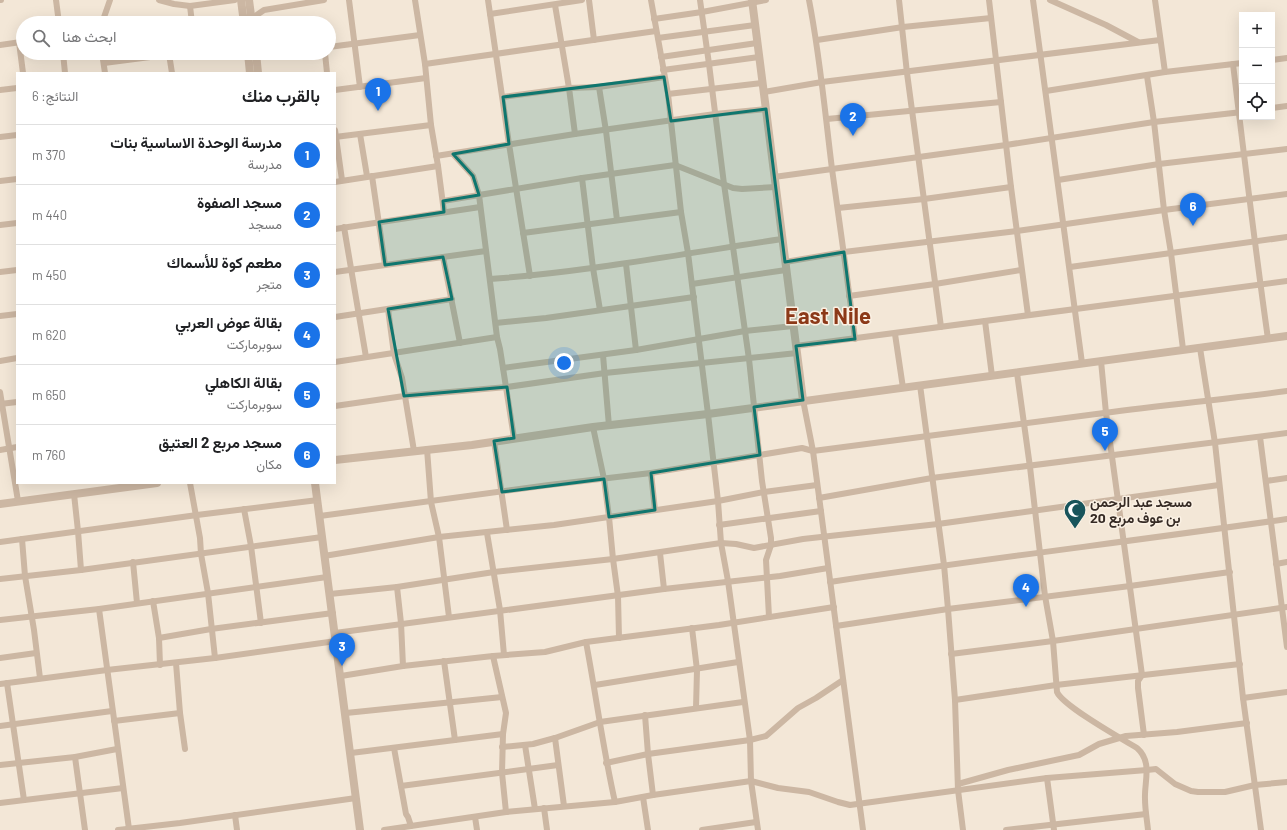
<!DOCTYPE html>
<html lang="ar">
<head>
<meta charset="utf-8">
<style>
  :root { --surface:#fff; --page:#f2f2f2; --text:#202124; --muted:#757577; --line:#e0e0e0; --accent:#1a73e8 }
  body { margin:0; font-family:Barlow,Vazirmatn,sans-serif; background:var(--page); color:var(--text); direction:rtl }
  .controls { position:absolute; right:12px; top:12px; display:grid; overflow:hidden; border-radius:0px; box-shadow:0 4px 16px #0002 }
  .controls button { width:36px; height:36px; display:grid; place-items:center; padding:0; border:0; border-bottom:1px solid var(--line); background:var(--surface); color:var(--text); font:20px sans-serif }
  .you { position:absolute; left:564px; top:363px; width:14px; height:14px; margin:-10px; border:3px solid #fff; border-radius:50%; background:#1a73e8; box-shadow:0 0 0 6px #1a73e833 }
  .badge { display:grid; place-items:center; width:26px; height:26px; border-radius:50%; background:var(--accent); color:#fff; font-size:13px; font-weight:700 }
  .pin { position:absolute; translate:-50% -33px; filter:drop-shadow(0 1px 2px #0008) }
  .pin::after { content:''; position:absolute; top:21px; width:14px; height:12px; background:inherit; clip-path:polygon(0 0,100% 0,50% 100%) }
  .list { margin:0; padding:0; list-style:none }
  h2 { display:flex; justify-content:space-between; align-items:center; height:52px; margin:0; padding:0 16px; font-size:17px }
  h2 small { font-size:13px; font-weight:400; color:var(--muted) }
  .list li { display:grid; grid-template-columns:26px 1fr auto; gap:12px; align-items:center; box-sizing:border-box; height:60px; padding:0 16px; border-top:1px solid var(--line) }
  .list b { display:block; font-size:15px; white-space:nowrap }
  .list p { margin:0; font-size:13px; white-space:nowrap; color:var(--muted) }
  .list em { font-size:13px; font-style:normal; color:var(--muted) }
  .icon { flex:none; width:22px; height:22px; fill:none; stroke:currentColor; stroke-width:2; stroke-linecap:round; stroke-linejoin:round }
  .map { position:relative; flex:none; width:1287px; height:830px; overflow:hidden; direction:ltr }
  .search { position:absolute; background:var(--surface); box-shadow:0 4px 16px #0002; left:16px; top:16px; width:320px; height:44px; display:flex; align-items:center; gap:10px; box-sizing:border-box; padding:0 14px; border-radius:22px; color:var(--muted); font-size:15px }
  .panel { position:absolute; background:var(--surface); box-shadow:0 4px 16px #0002; left:16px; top:72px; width:320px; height:412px; border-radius:0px; direction:rtl }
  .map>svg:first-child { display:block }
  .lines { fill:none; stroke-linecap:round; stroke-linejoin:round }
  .minor { stroke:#ccb7a3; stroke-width:6 }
  .tertiary { stroke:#ccb7a3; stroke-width:8 }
  .marked { fill:#0f766e; fill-opacity:0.2; stroke:#0f766e; stroke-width:3; stroke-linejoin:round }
  .labels { text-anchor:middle; stroke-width:3; stroke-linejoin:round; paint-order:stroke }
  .poi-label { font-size:14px; font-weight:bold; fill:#362b25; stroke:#fbf1e4; text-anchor:start }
  .town-label { font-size:22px; font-weight:bold; fill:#8c3918; stroke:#fbf1e4 }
</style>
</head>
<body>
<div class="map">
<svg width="1287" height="830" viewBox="0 0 1287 830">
  <rect width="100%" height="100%" fill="#f3e7d7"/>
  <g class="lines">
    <g class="minor">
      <path d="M0 0H1"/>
      <path d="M56 0 59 23"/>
      <path d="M159 0 174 4 190 6 235 0"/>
      <path d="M349 0 360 87"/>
      <path d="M415 0 425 64 431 125 438 166 444 212"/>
      <path d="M488 0 509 144 530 276"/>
      <path d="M589 0 594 40"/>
      <path d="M651 0 668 94 681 212 688 253 708 414 718 501 721 543 728 581 750 740 751 781 758 830"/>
      <path d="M700 0 709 64 724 184 749 359 762 481 771 538V545L766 560 769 617"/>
      <path d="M809 0C820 56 825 113 832 169 840 226 848 282 855 339"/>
      <path d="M899 0 907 73 941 327"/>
      <path d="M989 0 1011 187 1028 315"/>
      <path d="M1033 0 1082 363"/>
      <path d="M1050 0 1106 25 1138 42"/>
      <path d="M1155 0 1165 72"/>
      <path d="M555 5 569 88 575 134"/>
      <path d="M190 6 192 23"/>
      <path d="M490 14 582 0"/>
      <path d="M251 19 264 10 324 0"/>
      <path d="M654 19 702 12 766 0"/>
      <path d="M102 23 110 0"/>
      <path d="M658 38 755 25"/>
      <path d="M817 40 903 27 991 18"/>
      <path d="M19 42 23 73"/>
      <path d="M0 45 21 42"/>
      <path d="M329 47 420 35"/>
      <path d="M63 53 65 73"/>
      <path d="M102 53 105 73"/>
      <path d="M325 53 327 73"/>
      <path d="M169 54 172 73"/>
      <path d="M256 57 284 53"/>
      <path d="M661 57 757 43"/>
      <path d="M1272 60 1287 58"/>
      <path d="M104 63 181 53"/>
      <path d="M425 64 656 31"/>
      <path d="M1233 64C1244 156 1255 247 1268 339"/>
      <path d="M663 70 759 57"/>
      <path d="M1147 76 1154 122 1164 210 1171 253 1183 349"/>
      <path d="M599 87 606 131 617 220"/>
      <path d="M0 90 17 88"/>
      <path d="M335 90 426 78"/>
      <path d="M1046 91 1165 72 1242 63"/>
      <path d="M764 92 822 82 1160 40"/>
      <path d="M668 94 762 83"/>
      <path d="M503 97 569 88 599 87 664 77"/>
      <path d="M1272 108 1287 106"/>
      <path d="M827 119 1001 102"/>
      <path d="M335 130 342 180"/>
      <path d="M360 134 367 176"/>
      <path d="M0 137 17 135"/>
      <path d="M335 137 431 125"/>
      <path d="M453 154 473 176 479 195 497 337 500 349 514 438"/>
      <path d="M436 156 575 134 715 114 766 109"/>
      <path d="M372 176 385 265"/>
      <path d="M774 177 1006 145 1154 122 1242 112"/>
      <path d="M582 178 593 268 600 310"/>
      <path d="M1058 180 1159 164 1287 149"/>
      <path d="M0 181 17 179"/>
      <path d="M335 182 438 166"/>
      <path d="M443 201 582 178 675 165 733 188 742 189 776 187"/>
      <path d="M838 208 924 199 1011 187"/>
      <path d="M0 225 17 223"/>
      <path d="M344 227 366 357"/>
      <path d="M335 229 480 207"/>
      <path d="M523 233 681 212"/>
      <path d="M443 257 460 343"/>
      <path d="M785 262 844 252 1017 231 1164 210 1287 194"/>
      <path d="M626 264 636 350"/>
      <path d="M1070 267 1287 237"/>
      <path d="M0 272 17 270"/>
      <path d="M335 272 486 251"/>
      <path d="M490 279C588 272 685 253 782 239"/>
      <path d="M692 284 786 270"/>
      <path d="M849 296 935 284 1021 270"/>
      <path d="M388 309 394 354 402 378 414 451"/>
      <path d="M0 316 17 314"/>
      <path d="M335 317 452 299"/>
      <path d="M985 321 992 376"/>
      <path d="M496 323 546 318 694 297"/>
      <path d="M895 334 903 388"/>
      <path d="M796 346 1287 281"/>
      <path d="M1200 348 1215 443 1243 698 1261 830"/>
      <path d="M603 355 609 426"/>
      <path d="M0 361 17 358"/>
      <path d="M1101 361 1106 413 1142 675 1138 681V688L1144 735"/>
      <path d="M335 362 497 337"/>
      <path d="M503 368 636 350 745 331 793 326"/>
      <path d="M1017 373 1030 467 1045 596 1053 641 1057 692C1063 706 1122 739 1137 748 1153 762 1144 782 1145 799 1145 809 1147 820 1148 830"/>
      <path d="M920 385 944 565 948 609 955 700 958 790 963 830"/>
      <path d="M0 392 18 501"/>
      <path d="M803 400 813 451 863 830"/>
      <path d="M0 404 17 402"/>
      <path d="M335 406 404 396 507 387 605 373 797 353"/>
      <path d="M593 427 604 479 609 517 613 559 618 596 619 638"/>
      <path d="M1260 437 1287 647"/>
      <path d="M494 441 507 530"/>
      <path d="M427 449 431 502 439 537 449 617"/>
      <path d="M0 450 17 447"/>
      <path d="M651 473 655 510"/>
      <path d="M1266 481 1287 478"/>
      <path d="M190 483 200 538 201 554 208 593 215 658"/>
      <path d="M74 494 78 531 81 570"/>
      <path d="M819 498 932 478 1287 433"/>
      <path d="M244 509 251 546 261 623"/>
      <path d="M320 516 549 485 651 473 802 448 813 451C910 439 1007 425 1104 413 1165 405 1226 399 1287 391"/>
      <path d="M719 525 821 511"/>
      <path d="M487 533 500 610 504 655"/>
      <path d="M22 539 25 576 34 630 40 678"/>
      <path d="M0 542 197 515 318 500"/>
      <path d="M660 553 664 589"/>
      <path d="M324 556 439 537 554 525 718 501 764 492 817 485"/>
      <path d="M133 562 137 603"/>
      <path d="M1276 564 1287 562"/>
      <path d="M0 579 81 570 322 537"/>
      <path d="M830 582C982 559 1135 541 1287 519"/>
      <path d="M397 587 401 623 403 666"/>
      <path d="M330 594 397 587 494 572 613 559 721 543 736 544 754 548 803 539 938 524 1219 485"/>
      <path d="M153 601 159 638 160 665"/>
      <path d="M99 609 129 829"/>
      <path d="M0 620 99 609 327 577"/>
      <path d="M836 626 948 609 1130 586 1230 572"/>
      <path d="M692 628 697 670 696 708"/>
      <path d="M335 633 664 589 780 576 828 568"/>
      <path d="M159 638 211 629 333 613"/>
      <path d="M586 642C596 695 603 749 615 802"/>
      <path d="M951 654 1053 641 1287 607"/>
      <path d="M493 656 506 713 503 734 502 773 506 812"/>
      <path d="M0 658 36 653"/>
      <path d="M444 661 455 740"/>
      <path d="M176 663 180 713 185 749"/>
      <path d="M341 676 403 666 493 656 545 652 586 642 719 625 834 607"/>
      <path d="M7 683 24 800"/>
      <path d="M0 684 107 670 215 658 336 641"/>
      <path d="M595 685 738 662"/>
      <path d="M1243 698 1287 692"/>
      <path d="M955 700 1056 685 1240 664"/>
      <path d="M346 713 502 697"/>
      <path d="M645 715 648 754 653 795"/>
      <path d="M114 721 180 713"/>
      <path d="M0 726 112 711"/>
      <path d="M555 738 564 806"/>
      <path d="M525 745 535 809"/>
      <path d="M502 747 533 744 555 738 600 722 743 702"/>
      <path d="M394 748 406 814 408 817 411 826"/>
      <path d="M351 753 503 734"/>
      <path d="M75 757 85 830"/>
      <path d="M606 763 648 754 750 740 766 736 798 708 816 698 843 680"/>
      <path d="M0 765 75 757 117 749"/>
      <path d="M1047 778 1054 830"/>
      <path d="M958 784 1008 770 1079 755 1099 744 1126 736 1177 732 1247 723"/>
      <path d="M401 786 558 765"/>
      <path d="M643 797 648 830"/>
      <path d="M0 803 123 788"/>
      <path d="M544 808 547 830"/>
      <path d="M235 815 237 830"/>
      <path d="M475 817 477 830"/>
      <path d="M118 830 180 823 356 798"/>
      <path d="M384 830 506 812 615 802 653 795 751 781 778 788 809 792 838 802 850 805 1047 778 1147 770 1156 769 1175 784 1191 791 1198 792H1225L1255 785 1287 782"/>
      <path d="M702 830 756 822"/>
      <path d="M1006 830 1146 814"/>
    </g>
    <g class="tertiary">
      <path d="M241 0 244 23"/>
      <path d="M249 0 252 23"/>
      <path d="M752 0 803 400"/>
      <path d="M248 53 250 73"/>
      <path d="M256 53 258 73"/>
      <path d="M335 460 472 445 593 427 708 414 1287 336"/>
      <path d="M315 483 360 830"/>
      <path d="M0 504 157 483"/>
    </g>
  </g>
  <path class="marked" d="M664 77 671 121 766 109 785 262 844 252 855 339 796 346 803 400 754 407 760 455 651 473 655 510 609 517 604 479 502 492 494 441 514 438 507 387 404 396 388 309 452 299 443 257 385 265 379 222 444 212 443 201 479 195 473 176 453 154 509 144 503 97Z"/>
  <defs>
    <g id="mosque-pin" transform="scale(1.15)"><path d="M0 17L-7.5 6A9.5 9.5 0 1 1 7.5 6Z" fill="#18545b" stroke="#fbf1e4"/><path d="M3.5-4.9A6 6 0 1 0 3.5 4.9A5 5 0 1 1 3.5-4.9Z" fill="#fff"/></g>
  </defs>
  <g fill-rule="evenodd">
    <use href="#mosque-pin" x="1075" y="510"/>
  </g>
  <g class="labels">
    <g class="poi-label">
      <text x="1090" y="507">مسجد عبد الرحمن<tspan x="1090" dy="16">بن عوف مربع 20</tspan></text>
    </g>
    <g class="town-label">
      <text x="828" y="324">East Nile</text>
    </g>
  </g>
</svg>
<div class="controls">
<button>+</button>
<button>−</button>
<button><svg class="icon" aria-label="locate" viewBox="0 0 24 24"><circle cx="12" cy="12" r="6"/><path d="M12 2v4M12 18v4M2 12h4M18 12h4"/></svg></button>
</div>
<div class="you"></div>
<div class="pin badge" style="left:378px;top:111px">1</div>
<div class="pin badge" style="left:853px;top:136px">2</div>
<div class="pin badge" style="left:342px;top:666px">3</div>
<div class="pin badge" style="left:1026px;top:607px">4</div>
<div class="pin badge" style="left:1105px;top:451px">5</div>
<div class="pin badge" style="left:1193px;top:226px">6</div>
<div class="search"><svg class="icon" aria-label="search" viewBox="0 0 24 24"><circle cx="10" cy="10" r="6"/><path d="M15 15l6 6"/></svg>ابحث هنا</div>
<section class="panel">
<h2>بالقرب منك<small>النتائج: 6</small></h2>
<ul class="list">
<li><span class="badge">1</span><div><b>مدرسة الوحدة الاساسية بنات</b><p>مدرسة</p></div><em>370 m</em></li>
<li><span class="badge">2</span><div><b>مسجد الصفوة</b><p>مسجد</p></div><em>440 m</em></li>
<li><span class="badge">3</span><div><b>مطعم كوة للأسماك</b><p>متجر</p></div><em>450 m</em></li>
<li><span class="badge">4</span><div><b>بقالة عوض العربي</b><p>سوبرماركت</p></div><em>620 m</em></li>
<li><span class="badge">5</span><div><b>بقالة الكاهلي</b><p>سوبرماركت</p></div><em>650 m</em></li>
<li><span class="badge">6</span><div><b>مسجد مربع 2 العتيق</b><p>مكان</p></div><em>760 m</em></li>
</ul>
</section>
</div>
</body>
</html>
